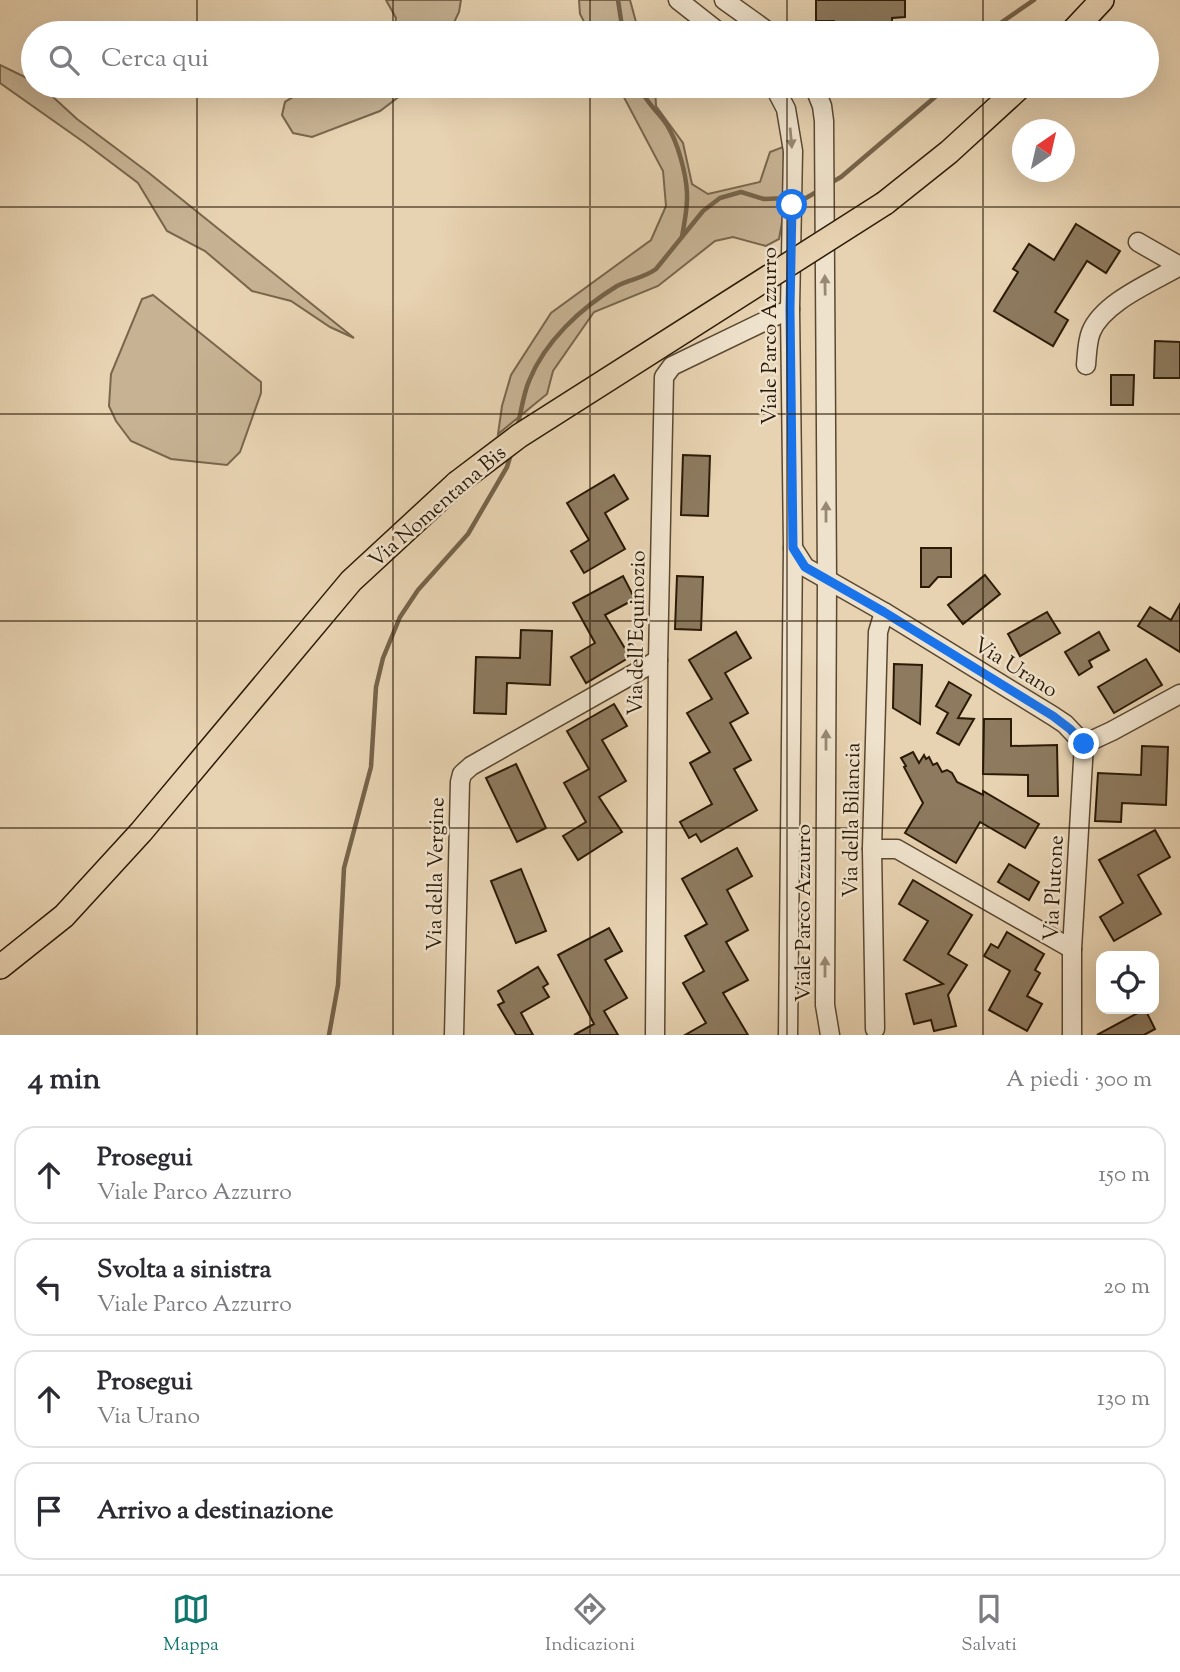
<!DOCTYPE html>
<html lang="it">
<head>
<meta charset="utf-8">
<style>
  :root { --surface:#fff; --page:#f2f2f3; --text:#2b2b33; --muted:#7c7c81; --line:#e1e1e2; --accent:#0f766e }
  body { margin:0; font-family:"Sorts Mill Goudy",serif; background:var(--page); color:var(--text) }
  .controls { position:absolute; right:21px; bottom:21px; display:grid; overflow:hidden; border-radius:14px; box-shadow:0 7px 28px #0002 }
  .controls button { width:63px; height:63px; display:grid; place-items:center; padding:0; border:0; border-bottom:2px solid var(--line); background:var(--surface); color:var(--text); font:35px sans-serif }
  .compass { position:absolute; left:1012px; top:119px; width:63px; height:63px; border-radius:50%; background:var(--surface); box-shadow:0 7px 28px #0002; rotate:34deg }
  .stop { position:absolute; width:21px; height:21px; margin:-16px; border:5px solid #1a73e8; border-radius:50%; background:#fff }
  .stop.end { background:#1a73e8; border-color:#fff; box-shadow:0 2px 7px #0008 }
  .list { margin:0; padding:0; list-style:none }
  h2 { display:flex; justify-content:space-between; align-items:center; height:91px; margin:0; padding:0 28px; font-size:30px }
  h2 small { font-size:23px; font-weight:400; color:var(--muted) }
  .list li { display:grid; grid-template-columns:46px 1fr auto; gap:21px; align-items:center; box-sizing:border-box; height:98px; margin:0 14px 14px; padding:0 14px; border:2px solid var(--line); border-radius:21px }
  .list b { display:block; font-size:26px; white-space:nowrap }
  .list p { margin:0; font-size:23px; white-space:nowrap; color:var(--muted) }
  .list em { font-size:23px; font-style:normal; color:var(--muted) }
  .icon { flex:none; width:38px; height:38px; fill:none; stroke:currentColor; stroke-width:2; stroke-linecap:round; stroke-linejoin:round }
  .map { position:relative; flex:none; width:1180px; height:1035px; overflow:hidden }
  .search { position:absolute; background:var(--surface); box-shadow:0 7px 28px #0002; left:21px; right:21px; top:21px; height:77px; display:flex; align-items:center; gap:18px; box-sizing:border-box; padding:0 24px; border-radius:38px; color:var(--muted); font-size:26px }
  .sheet { height:539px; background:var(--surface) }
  nav { display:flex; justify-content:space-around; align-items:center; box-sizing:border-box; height:98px; border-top:2px solid var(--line); background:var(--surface); font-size:19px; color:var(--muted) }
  nav a { display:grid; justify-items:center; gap:4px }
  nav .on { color:var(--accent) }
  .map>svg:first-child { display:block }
  .green { fill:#c7b394; stroke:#79664d; stroke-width:2 }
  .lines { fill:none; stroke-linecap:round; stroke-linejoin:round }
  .stream { stroke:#75634a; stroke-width:4.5 }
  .building { fill:#8d7a5f; stroke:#2b1a06; stroke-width:2 }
  .minor-casing { stroke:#5a4831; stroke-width:21 }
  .major-casing { stroke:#2b1a06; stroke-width:26 }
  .minor { stroke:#efe2cc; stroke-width:18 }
  .major { stroke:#e7d2b1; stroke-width:23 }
  .major-bridge-casing { stroke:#2b1a06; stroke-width:26; stroke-linecap:butt }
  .major-bridge { stroke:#e7d2b1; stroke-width:23 }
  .oneway { fill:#978873 }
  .route { stroke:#1a73e8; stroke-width:9 }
  .grid { fill:none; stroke:#2b1a06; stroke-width:2; stroke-opacity:0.55 }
  .labels { text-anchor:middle; stroke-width:5; stroke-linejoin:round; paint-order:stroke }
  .street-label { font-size:21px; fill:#2b1a06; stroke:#efe2cc }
</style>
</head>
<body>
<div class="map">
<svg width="1180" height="1035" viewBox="0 0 1180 1035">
  <rect width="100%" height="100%" fill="#e7d2b1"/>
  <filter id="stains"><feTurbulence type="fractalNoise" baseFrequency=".00286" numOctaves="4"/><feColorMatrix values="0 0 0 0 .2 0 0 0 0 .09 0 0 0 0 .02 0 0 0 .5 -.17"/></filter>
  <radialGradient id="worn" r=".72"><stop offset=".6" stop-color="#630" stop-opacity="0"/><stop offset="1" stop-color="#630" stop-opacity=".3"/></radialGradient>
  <g class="green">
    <path d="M386 0H461L459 12 449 33H394L396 18Z"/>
    <path d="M579 0H630L639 33H590L580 14Z"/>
    <path d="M0 65 33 81V86H41L77 119 149 173 354 338 330 327 291 301 252 291 205 251 167 231 138 183 85 143 0 83Z"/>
    <path d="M321 86H413L380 111 312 137 293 133 282 115 285 102 301 92Z"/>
    <path d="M618 86H655L656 106 683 143 692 184 708 194 760 182 770 152 783 147 791 173 779 239 766 246 733 237 715 241 658 286 594 312 553 371 547 394 498 434 502 406 511 375 551 313 651 240 666 206 663 171Z"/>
    <path d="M153 295 261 382V393L240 452 227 465 171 459 131 441 116 421 109 406 111 374 142 299Z"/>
  </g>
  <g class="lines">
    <g class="stream">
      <path d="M618 0 623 33"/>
      <path d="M992 33 999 24 1034 0"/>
      <path d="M639 86C645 102 658 111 667 125 678 143 686 173 687 193 688 208 684 223 682 237"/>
      <path d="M829 184 841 177 948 86"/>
      <path d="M798 198H806L818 191"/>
      <path d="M517 428C521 413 523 395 529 381 545 341 581 308 617 286 630 279 644 278 656 269L703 211 720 198 741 192 764 199 789 198"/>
      <path d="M329 1035 338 985 344 868 371 767 376 687 383 658 400 617 418 590 468 534 507 467 511 454"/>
    </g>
  </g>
  <g class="building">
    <path d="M816 0H905V17L892 18V25L834 27V21H816Z"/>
    <path d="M1076 224 1120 251 1106 273 1087 261 1055 312 1068 320 1053 346 994 311 1018 272 1013 269 1029 244 1054 260Z"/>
    <path d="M1155 341 1180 342V378H1154Z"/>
    <path d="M1111 375H1134L1133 405H1111Z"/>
    <path d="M683 455 710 456 708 516 681 515Z"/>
    <path d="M614 475 628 499 605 513 625 549 584 573 571 551 589 540 567 503Z"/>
    <path d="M921 548H951V577H938L929 587H921Z"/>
    <path d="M985 575 1000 594 963 624 948 605Z"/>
    <path d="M623 576 635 599 605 615 630 657 586 683 571 657 595 643 573 603Z"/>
    <path d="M677 576 703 577 701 630 675 629Z"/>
    <path d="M1180 604V652L1138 626 1150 607 1171 620Z"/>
    <path d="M1047 612 1060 633 1020 656 1008 634Z"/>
    <path d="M521 630 552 631 550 685 507 683 506 714 474 713 476 657 520 658Z"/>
    <path d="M736 632 751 658 725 673 748 713 730 723 751 760 734 769 757 810 701 842 696 834 689 838 680 822 712 804 690 763 710 752 687 713 712 699 689 660Z"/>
    <path d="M1099 632 1109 650 1089 661 1092 667 1079 675 1065 652Z"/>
    <path d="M1146 659 1162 685 1114 713 1098 687Z"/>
    <path d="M894 664 922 665 920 724 893 708Z"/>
    <path d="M949 682 971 695 958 718 974 719 959 745 937 733 948 713 936 706Z"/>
    <path d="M614 704 627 726 602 740 626 781 599 797 622 832 578 860 563 836 586 822 564 783 589 769 567 731Z"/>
    <path d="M984 719H1011V746L1057 745 1058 796H1028V775L983 774Z"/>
    <path d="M1142 746 1168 747 1166 805 1122 803 1121 822 1095 821 1098 773 1141 775Z"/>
    <path d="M913 752 919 763 924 755 926 759 929 757 933 765 937 763 942 772 947 770 952 773 957 782 983 795V791L1039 824 1025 848 980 822 956 863 905 833 923 803 904 767 906 766 901 758Z"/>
    <path d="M516 764 546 828 517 842 486 778Z"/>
    <path d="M1155 830 1170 857 1138 875 1161 914 1114 941 1100 917 1123 903 1099 860Z"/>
    <path d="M737 848 752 876 727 890 748 930 726 942 748 980 723 993 748 1035H685L706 1023 683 983 704 971 685 936 707 924 682 879Z"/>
    <path d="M1009 864 1039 882 1029 900 998 882Z"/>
    <path d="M521 869 546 931 516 943 491 881Z"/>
    <path d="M913 880 972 915 948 954 967 965 948 995 956 1026 934 1031 931 1020 914 1024 906 994 943 984 904 960 928 921 899 904Z"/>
    <path d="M609 928 622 951 605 960 627 998 604 1011 618 1035H574L594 1024 558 955Z"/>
    <path d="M1007 932 1044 954 1035 970 1040 973 1027 996 1042 1004 1027 1031 989 1010 1010 971 984 956 991 944 998 948Z"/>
    <path d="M538 967 548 984 543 987 549 997 521 1013 533 1035H516L498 1005 504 1002 498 991Z"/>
    <path d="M1145 1009 1155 1029 1144 1035H1097Z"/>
  </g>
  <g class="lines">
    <g class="minor-casing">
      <g id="minor">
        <path d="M678 0 720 33"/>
        <path d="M724 0 770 33"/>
        <path d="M774 86 786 109 793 151 790 309 793 548 788 1035"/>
        <path d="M814 86 822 106 824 121 827 581 825 1005 830 1035"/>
        <path d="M1138 242 1180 266"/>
        <path d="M1086 365C1087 354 1087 342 1091 332 1103 302 1153 282 1180 266"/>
        <path d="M793 548 805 567 884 612 1053 716 1065 724 1084 744"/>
        <path d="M1084 744 1112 731 1180 694"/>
        <path d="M872 849H897L1072 949"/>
        <path d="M875 1029 872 849 878 632 884 612"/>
        <path d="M454 1035 460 782 462 774 471 766 658 660"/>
        <path d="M655 1035 658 660 664 377 672 366 790 309"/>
        <path d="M1072 1035V949L1084 744"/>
      </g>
    </g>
    <g class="major-casing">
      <g id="major">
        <path d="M1071 33 1102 0"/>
        <path d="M885 203 949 152 1021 86"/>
        <path d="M0 967 64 916 141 832 351 581 457 483"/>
      </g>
    </g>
    <use href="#minor" class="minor"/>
    <use href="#major" class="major"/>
    <g class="major-bridge-casing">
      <path id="major-bridge" d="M457 483 519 436 885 203"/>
    </g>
    <use href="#major-bridge" class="major-bridge"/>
  </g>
  <defs><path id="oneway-solid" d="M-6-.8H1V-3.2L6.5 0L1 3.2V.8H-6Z" transform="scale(1.75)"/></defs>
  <g class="oneway">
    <use href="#oneway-solid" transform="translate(791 138) rotate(85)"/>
    <use href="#oneway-solid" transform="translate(825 285) rotate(-91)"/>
    <use href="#oneway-solid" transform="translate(826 512) rotate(-90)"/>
    <use href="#oneway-solid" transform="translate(826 740) rotate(-90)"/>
    <use href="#oneway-solid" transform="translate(825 967) rotate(-90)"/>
  </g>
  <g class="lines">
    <path class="route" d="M792 205 790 309 793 548 805 567 884 612 1053 716 1070 729 1084 744"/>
  </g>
  <path class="grid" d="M197 0V33M393 0V33M590 0V33M787 0V33M983 0V33M197 86V1035M393 86V1035M590 86V1035M787 86V1035M983 86V1035M0 207H1180M0 414H1180M0 621H1180M0 828H1180"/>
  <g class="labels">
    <g class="street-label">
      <text transform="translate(769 336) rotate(-90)" y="7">Viale Parco Azzurro</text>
      <text transform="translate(437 506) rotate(-41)" y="7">Via Nomentana Bis</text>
      <text transform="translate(636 633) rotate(-89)" y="7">Via dell'Equinozio</text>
      <text transform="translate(1016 667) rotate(32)" y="7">Via Urano</text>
      <text transform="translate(851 820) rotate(-89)" y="7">Via della Bilancia</text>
      <text transform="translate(435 874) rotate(-89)" y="7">Via della Vergine</text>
      <text transform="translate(1053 888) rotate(-87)" y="7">Via Plutone</text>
      <text transform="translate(803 913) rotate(-90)" y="7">Viale Parco Azzurro</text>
    </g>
  </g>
  <rect width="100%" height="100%" filter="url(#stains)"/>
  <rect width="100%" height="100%" fill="url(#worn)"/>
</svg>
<div class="controls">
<button><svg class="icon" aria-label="locate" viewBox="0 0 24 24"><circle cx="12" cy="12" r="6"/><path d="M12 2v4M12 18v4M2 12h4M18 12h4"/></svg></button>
</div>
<svg class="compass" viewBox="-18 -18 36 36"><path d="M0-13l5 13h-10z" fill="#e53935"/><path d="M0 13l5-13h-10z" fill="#7c7c81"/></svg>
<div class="stop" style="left:792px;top:205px"></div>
<div class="stop end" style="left:1084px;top:744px"></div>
<div class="search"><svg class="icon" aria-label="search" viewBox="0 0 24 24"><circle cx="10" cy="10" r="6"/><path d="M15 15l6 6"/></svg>Cerca qui</div>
</div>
<section class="sheet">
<h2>4 min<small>A piedi · 300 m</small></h2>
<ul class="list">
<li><svg class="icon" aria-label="ahead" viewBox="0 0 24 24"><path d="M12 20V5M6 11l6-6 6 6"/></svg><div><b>Prosegui</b><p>Viale Parco Azzurro</p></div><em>150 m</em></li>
<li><svg class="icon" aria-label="left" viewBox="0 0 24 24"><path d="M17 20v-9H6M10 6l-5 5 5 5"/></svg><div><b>Svolta a sinistra</b><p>Viale Parco Azzurro</p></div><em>20 m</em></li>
<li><svg class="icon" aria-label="ahead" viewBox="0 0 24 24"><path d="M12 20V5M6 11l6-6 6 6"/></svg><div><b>Prosegui</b><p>Via Urano</p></div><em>130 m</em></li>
<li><svg class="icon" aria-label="arrive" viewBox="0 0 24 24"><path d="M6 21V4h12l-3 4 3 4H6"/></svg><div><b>Arrivo a destinazione</b></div></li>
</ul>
</section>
<nav>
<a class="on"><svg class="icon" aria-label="map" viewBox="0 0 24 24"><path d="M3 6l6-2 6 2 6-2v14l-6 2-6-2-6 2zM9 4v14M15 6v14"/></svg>Mappa</a>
<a><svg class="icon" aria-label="directions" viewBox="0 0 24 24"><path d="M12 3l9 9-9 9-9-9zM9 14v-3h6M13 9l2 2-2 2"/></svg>Indicazioni</a>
<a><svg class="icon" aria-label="saved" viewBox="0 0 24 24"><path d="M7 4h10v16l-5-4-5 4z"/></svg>Salvati</a>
</nav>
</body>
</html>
